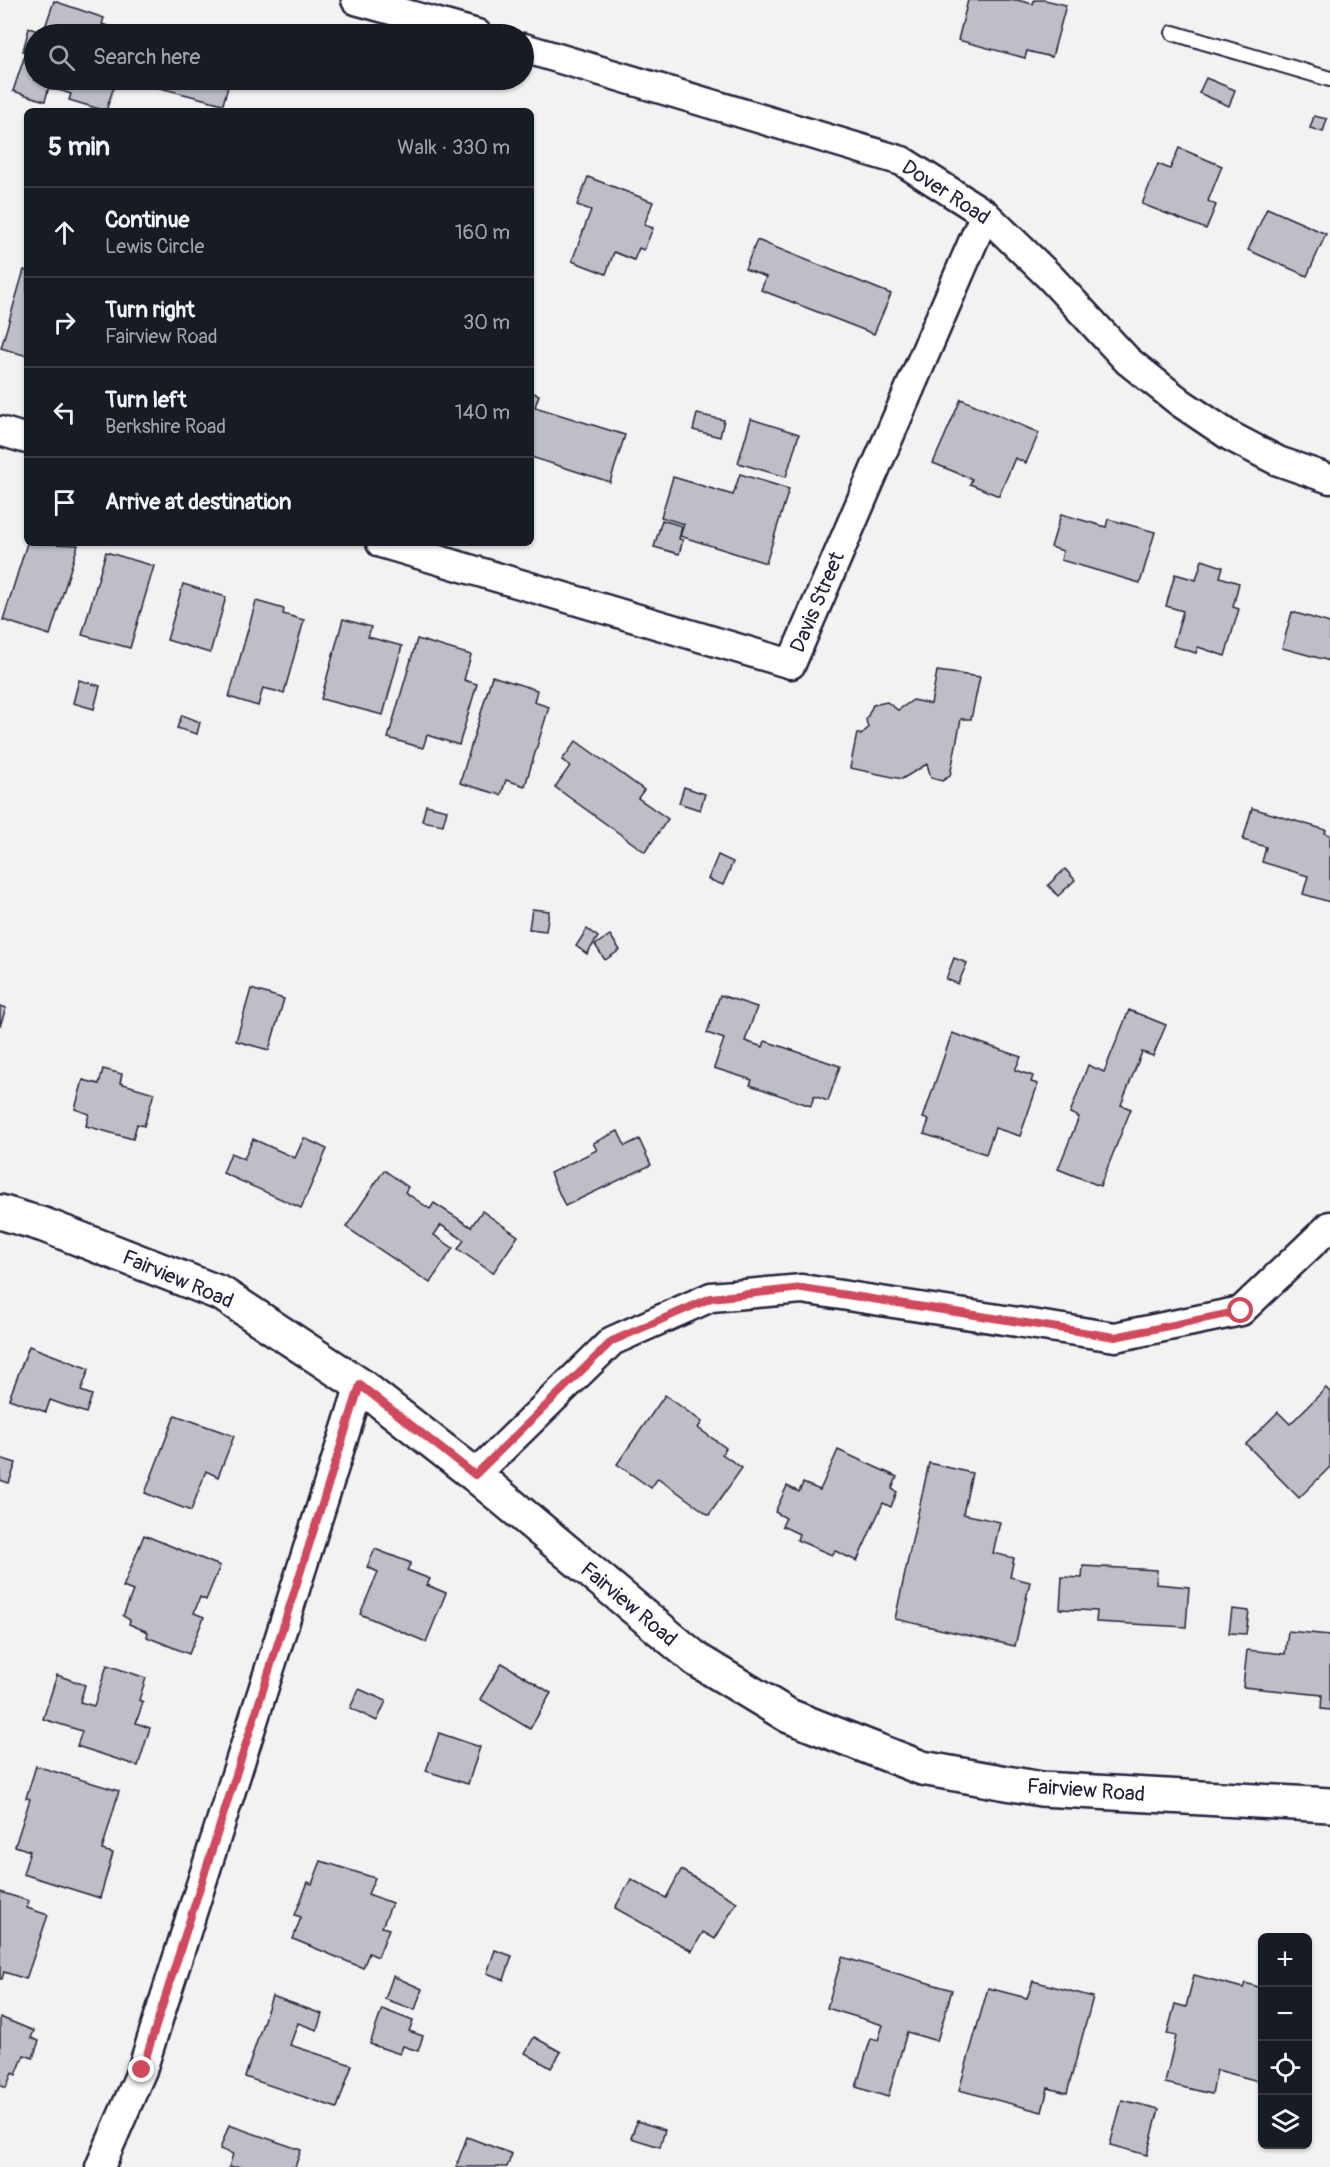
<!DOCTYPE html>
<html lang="en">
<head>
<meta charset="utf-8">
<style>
  :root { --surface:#171b24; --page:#242831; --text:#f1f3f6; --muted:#9ea1a6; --line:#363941 }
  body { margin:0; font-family:Pangolin,sans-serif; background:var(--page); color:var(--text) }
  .controls { position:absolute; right:18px; bottom:18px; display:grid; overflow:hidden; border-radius:9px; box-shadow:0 2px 4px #0004 }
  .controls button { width:54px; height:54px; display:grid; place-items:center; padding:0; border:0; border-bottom:2px solid var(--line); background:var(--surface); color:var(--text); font:30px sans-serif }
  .stop { position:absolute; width:18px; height:18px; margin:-14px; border:4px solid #d1495b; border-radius:50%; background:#fff }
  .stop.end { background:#d1495b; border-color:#fff; box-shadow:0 2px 6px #0008 }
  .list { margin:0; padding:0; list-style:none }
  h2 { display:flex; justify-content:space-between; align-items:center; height:78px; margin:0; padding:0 24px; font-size:26px }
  h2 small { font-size:20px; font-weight:400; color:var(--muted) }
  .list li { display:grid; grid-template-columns:39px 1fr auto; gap:18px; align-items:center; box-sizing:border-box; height:90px; padding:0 24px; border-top:2px solid var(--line) }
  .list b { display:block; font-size:22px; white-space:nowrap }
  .list p { margin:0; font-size:20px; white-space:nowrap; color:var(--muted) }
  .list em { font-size:20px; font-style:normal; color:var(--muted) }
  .icon { flex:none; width:33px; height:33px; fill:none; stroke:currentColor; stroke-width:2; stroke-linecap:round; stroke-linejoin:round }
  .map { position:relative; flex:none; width:1330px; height:2167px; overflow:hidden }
  .search { position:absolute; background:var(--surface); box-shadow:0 2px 4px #0004; left:24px; top:24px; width:510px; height:66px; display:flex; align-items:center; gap:15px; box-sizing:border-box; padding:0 21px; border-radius:33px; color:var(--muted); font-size:22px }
  .panel { position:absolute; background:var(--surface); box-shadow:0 2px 4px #0004; left:24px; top:108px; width:510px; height:438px; border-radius:9px }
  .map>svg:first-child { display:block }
  .building { fill:#bebec6; stroke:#22223b; stroke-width:1.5 }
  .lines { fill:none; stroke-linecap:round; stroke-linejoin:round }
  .lane-casing { stroke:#22223b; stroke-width:18 }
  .street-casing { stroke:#22223b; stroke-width:33 }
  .secondary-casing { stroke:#22223b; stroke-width:38 }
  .lane { stroke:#fff; stroke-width:14 }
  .street { stroke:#fff; stroke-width:28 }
  .secondary { stroke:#fff; stroke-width:33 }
  .route { stroke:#d1495b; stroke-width:8 }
  .labels { text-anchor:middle; stroke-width:4.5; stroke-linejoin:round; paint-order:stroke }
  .street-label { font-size:21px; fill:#22223b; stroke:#fff }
</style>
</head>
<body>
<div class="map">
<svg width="1330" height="2167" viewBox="0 0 1330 2167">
  <rect width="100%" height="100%" fill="#f2f2f3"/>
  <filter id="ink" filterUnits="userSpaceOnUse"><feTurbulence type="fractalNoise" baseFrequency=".0167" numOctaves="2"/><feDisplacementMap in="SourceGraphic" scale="12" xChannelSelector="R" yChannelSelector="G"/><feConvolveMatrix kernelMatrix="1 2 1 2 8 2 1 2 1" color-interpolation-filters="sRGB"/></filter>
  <g filter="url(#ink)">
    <g class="building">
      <path d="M968 0H1017L1033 4 1034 0H1045L1066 5 1052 57 1027 51 1025 58 958 40Z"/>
      <path d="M54 1 104 18 102 24 122 31 121 34H34V80H116L106 111 69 100 71 94 49 87 45 101 13 91 26 52 23 51 29 28 43 33Z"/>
      <path d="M1206 78 1235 90 1229 106 1199 93Z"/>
      <path d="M158 80H230L223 104 156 87Z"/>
      <path d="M1314 116 1327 119 1323 132 1310 128Z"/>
      <path d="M1179 148 1222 166 1208 201 1216 205 1206 229 1142 204 1158 164 1170 169Z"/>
      <path d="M588 177 653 202 644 225 653 228 644 250 639 248 634 260 614 252 606 274 572 261 591 210 577 205Z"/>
      <path d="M1267 208 1326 234 1307 276 1248 250Z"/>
      <path d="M757 240 891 294 874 334 761 290 766 277 745 269Z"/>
      <path d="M24 270 27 271V356L1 348Z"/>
      <path d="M531 392 539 395 535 407 625 435 610 482 531 457Z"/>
      <path d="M961 399 1039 433 1026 463 1015 458 999 496 970 484 972 479 933 463Z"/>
      <path d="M697 414 724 420 720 437 693 430Z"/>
      <path d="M751 419 799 434 786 477 738 463Z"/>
      <path d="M740 474 789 489 766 563 680 536 684 524 661 517 673 477 733 495Z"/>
      <path d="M1061 514 1106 527 1108 519 1155 532 1140 583 1061 560 1063 551 1051 547Z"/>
      <path d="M662 520 682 526 679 539 683 540 679 554 654 547Z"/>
      <path d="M27 543 78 545 50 635 3 620Z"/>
      <path d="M106 552 154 566 130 648 82 635Z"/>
      <path d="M1202 560 1223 567 1220 577 1239 583 1233 607 1239 609 1225 656 1198 647 1196 653 1173 646 1183 611 1166 606 1175 574 1196 580Z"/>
      <path d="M183 584 226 597 210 653 167 640Z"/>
      <path d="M256 601 284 609 283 614 304 620 284 693 263 688 258 706 229 697Z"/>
      <path d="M1292 612 1330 623V661L1282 648Z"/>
      <path d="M343 619 371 627 368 637 402 646 383 715 321 699Z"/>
      <path d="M417 639 471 655 464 680 477 684 459 745 427 735 423 748 388 738Z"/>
      <path d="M937 671 980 677 971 719H961L950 776 942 781 931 778 927 764 902 779 850 768 857 733 861 735 868 728 866 720 873 705 887 702 898 710 913 700 931 704Z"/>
      <path d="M492 676 537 690 534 702 549 707 525 786 506 780 501 795 460 783Z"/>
      <path d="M79 680 100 686 94 709 73 703Z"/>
      <path d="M182 715 200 722 197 734 177 728Z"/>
      <path d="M576 741 644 790 638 798 668 819 645 852 555 787 570 766 562 760Z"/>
      <path d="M684 787 705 794 700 810 679 803Z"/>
      <path d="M426 805 447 810 443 825 422 821Z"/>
      <path d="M1252 808 1326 830 1325 833 1330 835V902L1303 894 1308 876 1262 862 1266 847 1243 840Z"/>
      <path d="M718 855 733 862 723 885 708 879Z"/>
      <path d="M1065 869 1075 880 1058 896 1048 885Z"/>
      <path d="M532 909 549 911 546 931 529 929Z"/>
      <path d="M587 929 598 937 587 954 576 946Z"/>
      <path d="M610 935 620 950 605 960 595 945Z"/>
      <path d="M954 958 967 963 958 984 946 979Z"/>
      <path d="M251 989 284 999 269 1050 236 1041Z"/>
      <path d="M720 995 757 1007 745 1041 763 1047 765 1041 840 1066 828 1101 814 1096 811 1106 750 1085 752 1080 714 1068 724 1039 707 1033Z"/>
      <path d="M0 1006 6 1008 0 1026Z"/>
      <path d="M1129 1010 1166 1025 1153 1056 1142 1052 1121 1105 1131 1109 1100 1186 1058 1169 1079 1117 1070 1113 1088 1065 1104 1072Z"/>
      <path d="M952 1033 1021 1057 1015 1070 1033 1076 1031 1082 1038 1084 1020 1136 995 1128 986 1154 924 1134 929 1120 923 1118Z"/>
      <path d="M103 1069 122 1074 120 1083 154 1093 144 1126 137 1124 133 1139 86 1126 89 1114 75 1109 83 1080 99 1084Z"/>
      <path d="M618 1131 625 1146 639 1139 651 1165 565 1206 550 1173 597 1150 593 1143Z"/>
      <path d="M304 1138 327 1149 301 1208 223 1173 231 1153 244 1159 253 1139 295 1158Z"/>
      <path d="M384 1170 408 1187 405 1192 430 1209 434 1203 471 1227 482 1211 518 1236 493 1273 458 1249 464 1240 441 1225 434 1235 453 1248 430 1283 346 1227Z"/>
      <path d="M29 1346 89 1369 81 1391 92 1395 86 1413 50 1400 46 1412 9 1399Z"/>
      <path d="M1326 1388 1330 1392V1467L1299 1498 1246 1444 1278 1412 1290 1424Z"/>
      <path d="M665 1395 702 1422 698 1428 726 1448 722 1454 742 1468 709 1515 658 1478 651 1488 617 1464Z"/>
      <path d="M175 1415 234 1436 218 1477 206 1471 191 1511 145 1493Z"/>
      <path d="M838 1450 897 1477 892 1489 897 1492 891 1507 883 1503 857 1561 835 1551 832 1555 797 1540 799 1534 782 1526 786 1518 775 1512 787 1486 799 1492 803 1483 820 1490Z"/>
      <path d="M0 1458 16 1463 9 1483 0 1480Z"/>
      <path d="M929 1463 972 1473 963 1514 1000 1522 993 1553 1014 1558 1010 1577 1030 1582 1015 1646 895 1619Z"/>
      <path d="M144 1535 220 1566 206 1600 200 1597 194 1613 204 1617 189 1654 147 1637 148 1632 129 1624 130 1620 123 1616 133 1591 123 1587Z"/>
      <path d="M375 1549 411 1563 407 1570 430 1579 427 1585 446 1593 426 1642 360 1614 378 1572 367 1567Z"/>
      <path d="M1083 1566 1157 1570 1156 1584 1189 1587 1186 1627 1096 1622 1097 1611 1060 1609 1062 1577 1082 1578Z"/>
      <path d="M1232 1609 1249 1611 1246 1634 1229 1633Z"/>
      <path d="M1288 1631 1330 1635V1710L1321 1709 1322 1695 1243 1687 1247 1650 1285 1654Z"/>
      <path d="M502 1663 551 1693 530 1729 480 1699Z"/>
      <path d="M107 1665 146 1678 139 1700 143 1702 136 1723 150 1728 138 1766 77 1746 82 1731 43 1719 57 1675 85 1685 80 1702 94 1706Z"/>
      <path d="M359 1689 386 1701 377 1721 350 1708Z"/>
      <path d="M439 1733 480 1747 468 1784 426 1771Z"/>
      <path d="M36 1766 119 1791 102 1850 113 1853 100 1898 23 1874 30 1851 15 1846 30 1799 26 1798Z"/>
      <path d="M321 1861 375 1878 368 1894 392 1903 382 1927 389 1929 378 1957 369 1953 363 1968 293 1939 301 1917 295 1915 308 1882 312 1884Z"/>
      <path d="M681 1870 737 1902 715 1939 703 1932 692 1951 615 1908 631 1879 666 1898Z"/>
      <path d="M0 1892 29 1901 27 1908 48 1915 26 1979 4 1972 2 1979H0Z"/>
      <path d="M495 1950 512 1956 504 1980 487 1973Z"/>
      <path d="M842 1957 952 1990 937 2041 907 2032 888 2097 856 2087 871 2038 878 2040 883 2025 827 2008Z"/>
      <path d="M1194 1975 1243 1988 1245 1983 1262 1988V2082L1217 2070 1212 2094 1165 2083 1176 2036 1167 2034 1175 2004 1186 2007Z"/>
      <path d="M393 1976 422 1989 415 2010 385 1999Z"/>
      <path d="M1033 1981 1093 1997 1067 2093 1048 2088 1042 2112 959 2090 988 1988 1027 1998Z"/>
      <path d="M272 1996 322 2014 317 2030 298 2023 290 2045 352 2065 337 2108 245 2077Z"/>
      <path d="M382 2009 413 2021 409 2031 423 2036 418 2051 403 2046 400 2054 370 2044Z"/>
      <path d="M0 2017 34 2031 31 2038 39 2041 33 2058 24 2055 16 2075 12 2073 6 2088 0 2085Z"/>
      <path d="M534 2037 561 2052 551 2068 525 2053Z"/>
      <path d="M1122 2100 1159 2109 1147 2155 1110 2145Z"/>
      <path d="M637 2121 665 2130 660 2147 631 2138Z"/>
      <path d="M229 2125 301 2150 295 2167H229L233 2154 220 2149Z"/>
      <path d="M467 2137 512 2154 507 2167H456Z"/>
    </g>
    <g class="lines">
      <g class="lane-casing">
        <path id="lane" d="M1173 33 1330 79"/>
      </g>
      <g class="street-casing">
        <g id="street">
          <path d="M356 0 477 34"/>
          <path d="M524 48 902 161 985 214 1051 278 1128 361 1181 403 1230 436 1278 461 1330 479"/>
          <path d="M0 431 27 439"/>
          <path d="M381 543 791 664 985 214"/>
          <path d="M475 1475 612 1341 711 1297 802 1289 1115 1337 1241 1311 1330 1226"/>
          <path d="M100 2167 142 2070 360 1385"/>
        </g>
      </g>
      <g class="secondary-casing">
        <path id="secondary" d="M0 1212 44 1225 222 1294 360 1385 475 1475 697 1660 789 1716 922 1768 1041 1789 1330 1805"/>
      </g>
      <use href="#lane" class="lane"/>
      <use href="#street" class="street"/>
      <use href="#secondary" class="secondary"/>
    </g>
  </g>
  <g class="lines" filter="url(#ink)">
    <path class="route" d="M142 2070 360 1385 475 1475 612 1341 711 1298 802 1288 1115 1337 1241 1311"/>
  </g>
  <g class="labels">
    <g class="street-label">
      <text transform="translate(946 192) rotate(33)" y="7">Dover Road</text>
      <text transform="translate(817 602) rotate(-67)" y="7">Davis Street</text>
      <text transform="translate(178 1279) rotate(23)" y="7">Fairview Road</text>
      <text transform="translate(629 1604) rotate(40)" y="7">Fairview Road</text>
      <text transform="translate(1086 1790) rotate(4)" y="7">Fairview Road</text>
    </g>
  </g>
</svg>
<div class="controls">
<button>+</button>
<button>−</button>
<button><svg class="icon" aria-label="locate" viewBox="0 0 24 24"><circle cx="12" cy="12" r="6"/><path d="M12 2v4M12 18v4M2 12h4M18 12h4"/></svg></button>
<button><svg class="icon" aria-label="layers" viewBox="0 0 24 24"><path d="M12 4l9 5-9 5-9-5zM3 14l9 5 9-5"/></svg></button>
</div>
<div class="stop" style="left:1241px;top:1311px"></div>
<div class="stop end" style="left:142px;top:2070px"></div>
<div class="search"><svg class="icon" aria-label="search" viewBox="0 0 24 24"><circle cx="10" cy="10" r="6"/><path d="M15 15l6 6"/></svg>Search here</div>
<section class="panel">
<h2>5 min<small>Walk · 330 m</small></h2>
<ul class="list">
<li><svg class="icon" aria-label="ahead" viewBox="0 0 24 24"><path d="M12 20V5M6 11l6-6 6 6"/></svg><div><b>Continue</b><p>Lewis Circle</p></div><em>160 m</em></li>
<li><svg class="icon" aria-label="right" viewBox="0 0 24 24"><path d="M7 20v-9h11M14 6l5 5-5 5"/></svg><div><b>Turn right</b><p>Fairview Road</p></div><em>30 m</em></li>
<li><svg class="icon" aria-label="left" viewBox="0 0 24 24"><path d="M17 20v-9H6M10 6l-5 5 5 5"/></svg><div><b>Turn left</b><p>Berkshire Road</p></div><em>140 m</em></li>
<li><svg class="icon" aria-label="arrive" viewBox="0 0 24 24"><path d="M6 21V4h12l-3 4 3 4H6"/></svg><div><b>Arrive at destination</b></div></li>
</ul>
</section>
</div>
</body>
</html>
